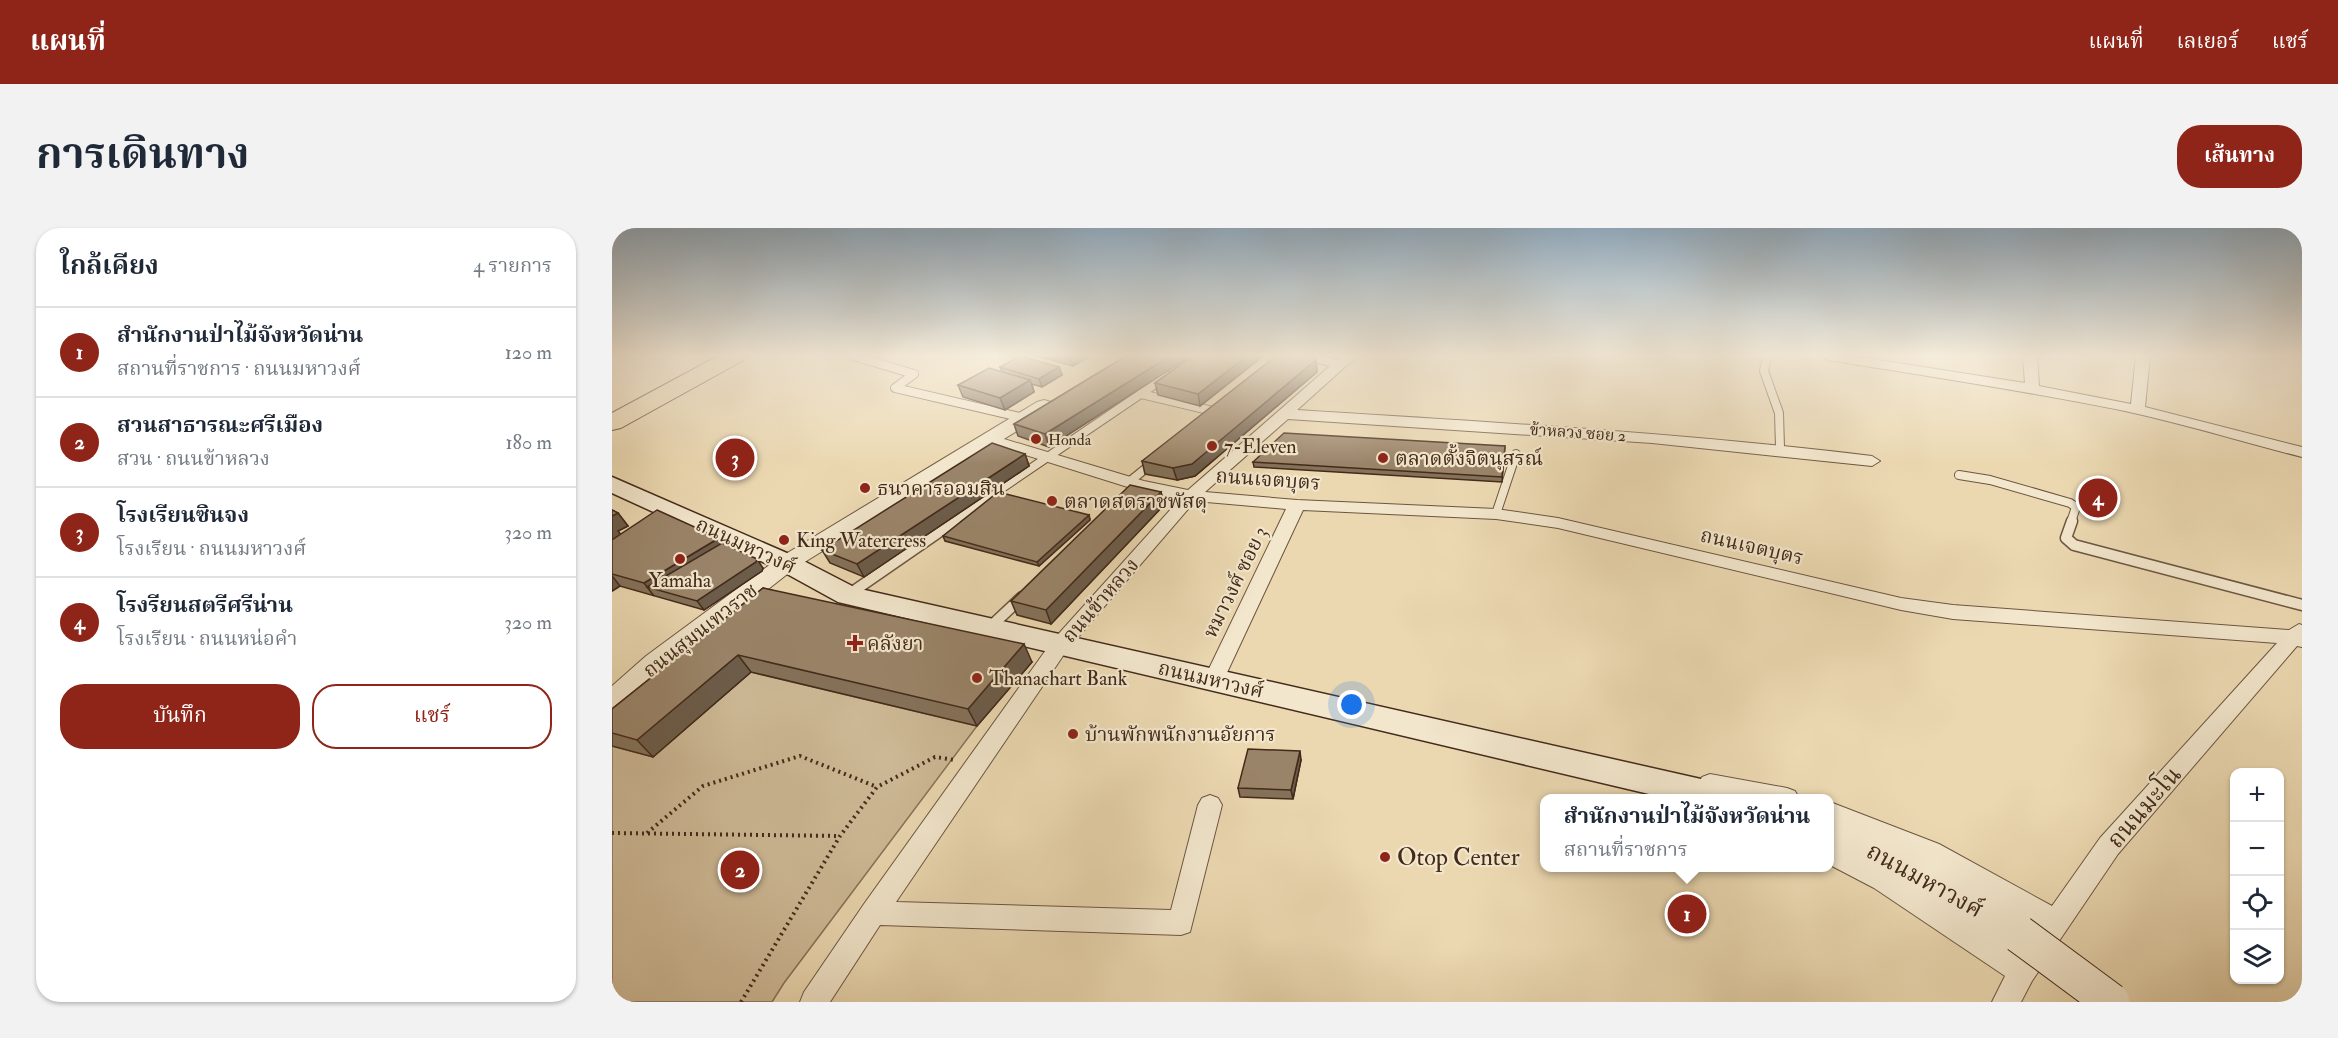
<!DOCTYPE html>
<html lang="th">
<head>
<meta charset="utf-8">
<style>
  :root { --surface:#fff; --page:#f2f2f3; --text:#1f2937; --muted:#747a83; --line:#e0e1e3; --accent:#8f2418 }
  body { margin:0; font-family:"IM FELL Double Pica","Noto Serif Thai",serif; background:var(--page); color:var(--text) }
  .controls { position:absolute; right:18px; bottom:18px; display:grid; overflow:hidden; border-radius:12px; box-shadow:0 2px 4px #0004 }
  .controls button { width:54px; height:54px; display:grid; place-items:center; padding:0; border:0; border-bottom:2px solid var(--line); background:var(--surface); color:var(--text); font:30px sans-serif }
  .you { position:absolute; left:740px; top:477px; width:21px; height:21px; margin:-15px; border:4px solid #fff; border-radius:50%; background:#1a73e8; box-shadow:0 0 0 9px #1a73e833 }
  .badge { display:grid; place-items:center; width:39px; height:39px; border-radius:50%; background:var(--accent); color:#fff; font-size:20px; font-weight:700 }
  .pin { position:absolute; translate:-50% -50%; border:3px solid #fff; box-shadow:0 2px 6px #0006 }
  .popup { position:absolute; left:928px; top:566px; width:294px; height:78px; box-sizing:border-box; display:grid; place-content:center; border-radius:12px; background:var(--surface); filter:drop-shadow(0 2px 4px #0005); font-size:20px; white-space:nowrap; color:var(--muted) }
  .popup b { font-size:22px; color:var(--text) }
  .popup::after { content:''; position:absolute; left:50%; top:100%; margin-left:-12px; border:12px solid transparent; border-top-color:var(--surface) }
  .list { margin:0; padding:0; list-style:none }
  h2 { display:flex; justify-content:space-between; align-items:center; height:78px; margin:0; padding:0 24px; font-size:26px }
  h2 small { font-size:20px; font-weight:400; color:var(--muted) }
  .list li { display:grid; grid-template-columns:39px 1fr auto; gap:18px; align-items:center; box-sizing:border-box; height:90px; padding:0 24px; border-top:2px solid var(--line) }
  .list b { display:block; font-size:22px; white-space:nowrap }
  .list p { margin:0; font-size:20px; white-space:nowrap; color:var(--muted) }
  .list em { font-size:20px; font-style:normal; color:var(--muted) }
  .actions { display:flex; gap:12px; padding:18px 24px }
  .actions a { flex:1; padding:14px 0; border:2px solid var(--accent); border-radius:24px; text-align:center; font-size:21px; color:var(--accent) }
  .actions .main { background:var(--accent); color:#fff }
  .icon { flex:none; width:33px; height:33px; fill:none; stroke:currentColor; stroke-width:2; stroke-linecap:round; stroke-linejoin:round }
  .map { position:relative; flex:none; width:1690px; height:774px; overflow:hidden; border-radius:24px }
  header { display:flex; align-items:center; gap:36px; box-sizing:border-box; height:84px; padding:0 30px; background:var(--accent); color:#fff }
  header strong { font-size:28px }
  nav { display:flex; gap:33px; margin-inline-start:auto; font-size:21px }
  .intro { display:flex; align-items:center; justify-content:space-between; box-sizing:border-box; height:144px; padding:0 36px }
  h1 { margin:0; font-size:42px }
  .button { padding:15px 27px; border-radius:24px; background:var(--accent); color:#fff; font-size:21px; font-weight:700 }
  main { display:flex; gap:36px; padding:0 36px }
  aside { flex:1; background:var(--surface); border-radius:24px; box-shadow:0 2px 4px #0004 }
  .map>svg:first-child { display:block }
  .green { fill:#ceba97; stroke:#887258; stroke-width:1.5 }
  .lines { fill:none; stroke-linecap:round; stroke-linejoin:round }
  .service-far1-casing { stroke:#6d5640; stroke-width:10 }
  .service-casing { stroke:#6d5640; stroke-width:13 }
  .minor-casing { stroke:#6d5640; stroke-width:2 }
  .tertiary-casing { stroke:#6d5640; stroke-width:2 }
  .secondary-casing { stroke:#432a1a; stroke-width:3 }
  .primary-casing { stroke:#432a1a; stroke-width:2 }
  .path { stroke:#432a1a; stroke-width:4; stroke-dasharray:2 4; stroke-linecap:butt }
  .service-far1 { stroke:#f2e6cc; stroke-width:8 }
  .service { stroke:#f2e6cc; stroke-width:10 }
  .minor { fill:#f2e6cc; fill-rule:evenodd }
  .tertiary { fill:#f2e6cc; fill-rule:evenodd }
  .secondary { fill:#f2e6cc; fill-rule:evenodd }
  .primary { fill:#ebd8b1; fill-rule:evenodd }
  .secondary-bridge-casing { stroke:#432a1a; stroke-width:39; stroke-linecap:butt }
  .secondary-bridge { stroke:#f2e6cc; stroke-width:37 }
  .wall { fill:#84725a; stroke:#432a1a; stroke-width:1.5 }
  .shaded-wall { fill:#6c5c4a; stroke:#432a1a; stroke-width:1.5 }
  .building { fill:#9a8469; stroke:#432a1a; stroke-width:1.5 }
  .poi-dot { fill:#8f2418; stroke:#f2e6cc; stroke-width:2 }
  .labels { text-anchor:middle; stroke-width:4.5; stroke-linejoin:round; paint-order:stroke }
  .far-street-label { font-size:16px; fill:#432a1a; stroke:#f2e6cc }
  .far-poi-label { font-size:16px; fill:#432a1a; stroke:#f2e6cc; text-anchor:start }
  .poi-label { font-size:20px; fill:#432a1a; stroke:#f2e6cc; text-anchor:start }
  .street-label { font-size:20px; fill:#432a1a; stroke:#f2e6cc }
  .near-street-label { font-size:24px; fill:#432a1a; stroke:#f2e6cc }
  .near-poi-label { font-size:24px; fill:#432a1a; stroke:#f2e6cc; text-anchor:start }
</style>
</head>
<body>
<header>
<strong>แผนที่</strong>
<nav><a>แผนที่</a><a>เลเยอร์</a><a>แชร์</a></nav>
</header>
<div class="intro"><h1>การเดินทาง</h1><a class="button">เส้นทาง</a></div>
<main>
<aside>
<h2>ใกล้เคียง<small>4 รายการ</small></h2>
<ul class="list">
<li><span class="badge">1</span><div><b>สำนักงานป่าไม้จังหวัดน่าน</b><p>สถานที่ราชการ · ถนนมหาวงศ์</p></div><em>120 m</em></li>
<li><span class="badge">2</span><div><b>สวนสาธารณะศรีเมือง</b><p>สวน · ถนนข้าหลวง</p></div><em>180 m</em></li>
<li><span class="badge">3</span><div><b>โรงเรียนซินจง</b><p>โรงเรียน · ถนนมหาวงศ์</p></div><em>320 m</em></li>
<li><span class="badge">4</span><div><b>โรงรียนสตรีศรีน่าน</b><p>โรงเรียน · ถนนหน่อคำ</p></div><em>320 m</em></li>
</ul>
<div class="actions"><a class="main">บันทึก</a><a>แชร์</a></div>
</aside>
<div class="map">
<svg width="1690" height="774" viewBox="0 0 1690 774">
  <rect width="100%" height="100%" fill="#ebd8b1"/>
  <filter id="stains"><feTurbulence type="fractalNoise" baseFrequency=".00333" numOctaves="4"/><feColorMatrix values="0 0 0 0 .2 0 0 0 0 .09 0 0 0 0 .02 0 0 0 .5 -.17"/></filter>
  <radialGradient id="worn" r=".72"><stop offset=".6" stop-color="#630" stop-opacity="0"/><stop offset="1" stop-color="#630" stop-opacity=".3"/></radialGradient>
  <path class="green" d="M139 444 365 498 172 755 160 774H0V518L41 529Z"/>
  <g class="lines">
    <g class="service-far1-casing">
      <g id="service-far1">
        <path d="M241 128 302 146 283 160 412 190"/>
        <path d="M1155 128 1152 143 1167 185 1168 220"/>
        <path d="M529 166 605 184"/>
        <path d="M1347 247 1378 252 1458 275 1464 279 1459 294"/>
        <path d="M517 254 543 233"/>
        <path d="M884 286 904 226"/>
        <path d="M340 294 555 148"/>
      </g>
    </g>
    <g class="service-casing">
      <g id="service">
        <path d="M1460 293 1454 310 1462 317 1690 377"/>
        <path d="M236 367 343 293"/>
        <path d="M376 401 410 369"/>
      </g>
    </g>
    <g class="minor-casing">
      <g id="minor">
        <path d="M689 128H710L725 132 730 128H745L685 182C877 194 1069 205 1260 228L1268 233 1260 238 1040 215 676 191 593 264 685 272 884 281 946 290 1289 370 1341 377 1677 402 1687 396 1690 397V419L1685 418 1506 626 1420 753 1409 774H1380L1393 748 1262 660 1218 637V614L1280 644 1406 726 1426 698 1309 632 1218 594V574L1327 616 1440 678 1488 610 1665 415 1341 391 1289 382 946 300 884 291 691 282 612 451 609 456 602 459 595 456 592 451 674 281 583 273 455 422 284 674 559 682 586 577 590 570 598 567 606 570 610 577 578 704 569 707 268 697 218 774H188L192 764 252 676 441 412 568 271 522 261 372 214 369 211 372 208H382L532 253 576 262 718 138 691 131Z"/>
        <path d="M1209 128H1241L1413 155 1411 128H1425L1427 158 1519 176 1524 128H1538L1533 179 1690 219V229C1631 214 1573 196 1513 183 1415 163 1315 148 1216 132Z"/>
        <path d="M1098 546 1175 560 1183 563 1187 570C1156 573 1119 573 1090 563L1086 556 1090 549Z"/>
      </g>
    </g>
    <g class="tertiary-casing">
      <path id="tertiary" d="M432 172 439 174 442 178 439 182 183 340 54 442 10 481 0 485V458L34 428 167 330 425 174Z"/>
    </g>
    <g class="secondary-casing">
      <g id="secondary">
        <path d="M0 249 184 329 244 360 1111 556 1123 560 1128 570H1054L226 374 166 341 0 265Z"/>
        <path d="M1218 588C1290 613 1355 653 1421 693L1427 706 1421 719 1407 724 1393 719 1302 661 1218 619Z"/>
      </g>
    </g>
    <g class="primary-casing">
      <path id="primary" d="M106 128H133L130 133 9 200 0 202V185Z"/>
    </g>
    <g class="path">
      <path d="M0 605 228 608"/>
      <path d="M35 605 91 558 188 528 265 559"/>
      <path d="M129 774 228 608 265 559 323 529 343 532"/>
    </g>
    <use href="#service-far1" class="service-far1"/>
    <use href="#service" class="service"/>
    <use href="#minor" class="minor"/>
    <use href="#tertiary" class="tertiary"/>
    <use href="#secondary" class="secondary"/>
    <use href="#primary" class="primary"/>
    <g class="secondary-bridge-casing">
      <path id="secondary-bridge" d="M1407 706 1499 774"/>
    </g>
    <use href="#secondary-bridge" class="secondary-bridge"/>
  </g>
  <g class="wall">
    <path d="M428 128H474L475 130 461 138 429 129Z"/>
    <path d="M514 128 437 219 406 208 402 196Z"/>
    <path d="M581 128H651L588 178 546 167 543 155Z"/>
    <path d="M704 132 705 144 583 248 565 252 533 246 530 233Z"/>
    <path d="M388 139H447L450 147 430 159 420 156 422 164 393 182 351 169 346 157 390 144Z"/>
    <path d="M893 218 890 254 642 239 641 234Z"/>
    <path d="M413 226 417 238 252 349 218 335 210 322Z"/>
    <path d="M549 264 552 277 439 396 405 387 399 373Z"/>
    <path d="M0 282 6 285 16 298 6 303 8 306 110 315 151 340 150 343 92 382 8 358 0 363Z"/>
    <path d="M477 287 478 292 427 338 333 313 331 308Z"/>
    <path d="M151 360 420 434 365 498 139 444 41 529 0 518V481Z"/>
    <path d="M689 532 681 571 628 569 626 560Z"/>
  </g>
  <g class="shaded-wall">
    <path d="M462 128H474L475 130 461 138 458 130Z"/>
    <path d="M558 128H579L437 219 433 206Z"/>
    <path d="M635 128H651L588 178 586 166Z"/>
    <path d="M704 132 705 144 583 248 565 252 561 240Z"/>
    <path d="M447 139 450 147 430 159 427 151Z"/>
    <path d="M418 152 422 164 393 182 388 170Z"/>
    <path d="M413 226 417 238 252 349 245 336Z"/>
    <path d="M549 264 552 277 439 396 434 382Z"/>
    <path d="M6 285 16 298 6 303 10 308 0 313V288Z"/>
    <path d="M477 287 478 292 427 338 425 334Z"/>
    <path d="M107 310 116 323 35 359 42 368 32 355Z"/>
    <path d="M145 331 151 340 150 343 92 382 85 373Z"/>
    <path d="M0 349H1L8 358 0 363Z"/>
    <path d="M412 416 420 434 365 498 356 481Z"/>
    <path d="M126 427 139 444 41 529 25 512Z"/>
    <path d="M688 523 689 532 681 571 679 562Z"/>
  </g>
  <g class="building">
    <path d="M408 128 447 139 427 151 388 139Z"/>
    <path d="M449 128H462L458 130Z"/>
    <path d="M514 128H558L433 206 402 196Z"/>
    <path d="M581 128H635L586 166 543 155Z"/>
    <path d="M664 128H702L704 132 580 236 561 240 530 233Z"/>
    <path d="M377 140 418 152 388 170 346 157Z"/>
    <path d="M672 205 893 218 890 249 641 234Z"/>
    <path d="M380 215 413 226 245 336 210 322Z"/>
    <path d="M518 257 549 264 434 382 399 373Z"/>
    <path d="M386 264 477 287 425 334 331 308Z"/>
    <path d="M0 282 6 285 0 288Z"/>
    <path d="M45 282 107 310 32 355 0 346V312Z"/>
    <path d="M110 315 145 331 144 334 85 373 35 359Z"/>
    <path d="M151 360 412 416 356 481 126 427 25 512 0 505V481Z"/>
    <path d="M636 521 688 523 679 562 626 560Z"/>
  </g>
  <linearGradient id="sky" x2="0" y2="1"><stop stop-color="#92abbe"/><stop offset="0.54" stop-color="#f6eddc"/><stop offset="1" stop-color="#f6eddc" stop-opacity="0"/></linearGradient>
  <rect width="1690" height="236" fill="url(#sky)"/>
  <g class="poi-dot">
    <circle cx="424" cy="211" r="6"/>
    <circle cx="600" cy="218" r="6"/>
    <circle cx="771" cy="230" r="6"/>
    <circle cx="253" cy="260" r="6"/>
    <circle cx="440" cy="273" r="6"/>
    <circle cx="172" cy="312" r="6"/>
    <circle cx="68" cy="331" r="6"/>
    <path d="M240 406h6v6h6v6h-6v6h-6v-6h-6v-6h6z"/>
    <circle cx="365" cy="450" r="6"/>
    <circle cx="461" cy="506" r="6"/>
    <circle cx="773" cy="629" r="6"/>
  </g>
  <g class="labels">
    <g class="far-street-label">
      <text transform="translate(966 204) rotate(4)" y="6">ข้าหลวง ซอย 2</text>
    </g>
    <g class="far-poi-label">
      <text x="436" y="217">Honda</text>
    </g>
    <g class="poi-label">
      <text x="612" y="225">7-Eleven</text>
      <text x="783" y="237">ตลาดตั้งจิตนุสรณ์</text>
      <text x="265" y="267">ธนาคารออมสิน</text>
      <text x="452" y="280">ตลาดสดราชพัสดุ</text>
      <text x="184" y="319">King Watercress</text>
      <text x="68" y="359" text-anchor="middle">Yamaha</text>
      <text x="255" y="422">คลังยา</text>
      <text x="377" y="457">Thanachart Bank</text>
      <text x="473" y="513">บ้านพักพนักงานอัยการ</text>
    </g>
    <g class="street-label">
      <text transform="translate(656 251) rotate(4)" y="7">ถนนเจตบุตร</text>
      <text transform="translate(134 317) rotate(25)" y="7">ถนนมหาวงศ์</text>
      <text transform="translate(1140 318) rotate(13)" y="7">ถนนเจตบุตร</text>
      <text transform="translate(623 354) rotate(-64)" y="7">หมาวงศ์ ซอย 3</text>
      <text transform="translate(488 372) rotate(-49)" y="7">ถนนข้าหลวง</text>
      <text transform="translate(88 402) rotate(-38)" y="7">ถนนสุมนเทวราช</text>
      <text transform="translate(599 451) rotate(13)" y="7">ถนนมหาวงศ์</text>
    </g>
    <g class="near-street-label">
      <text transform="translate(1532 579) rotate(-49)" y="8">ถนนมะโน</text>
      <text transform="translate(1313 652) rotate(29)" y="8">ถนนมหาวงศ์</text>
    </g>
    <g class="near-poi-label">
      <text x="785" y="637">Otop Center</text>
    </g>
  </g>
  <rect width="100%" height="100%" filter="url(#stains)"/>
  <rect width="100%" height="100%" fill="url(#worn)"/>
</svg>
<div class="controls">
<button>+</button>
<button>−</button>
<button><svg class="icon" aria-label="locate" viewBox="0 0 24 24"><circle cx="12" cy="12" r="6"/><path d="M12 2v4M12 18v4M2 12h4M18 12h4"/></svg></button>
<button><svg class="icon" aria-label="layers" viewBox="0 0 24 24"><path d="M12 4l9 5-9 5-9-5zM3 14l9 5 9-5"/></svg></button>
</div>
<div class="you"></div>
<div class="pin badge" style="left:1075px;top:686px">1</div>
<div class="popup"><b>สำนักงานป่าไม้จังหวัดน่าน</b>สถานที่ราชการ</div>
<div class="pin badge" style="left:128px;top:642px">2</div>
<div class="pin badge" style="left:123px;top:230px">3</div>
<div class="pin badge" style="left:1486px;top:270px">4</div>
</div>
</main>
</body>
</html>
